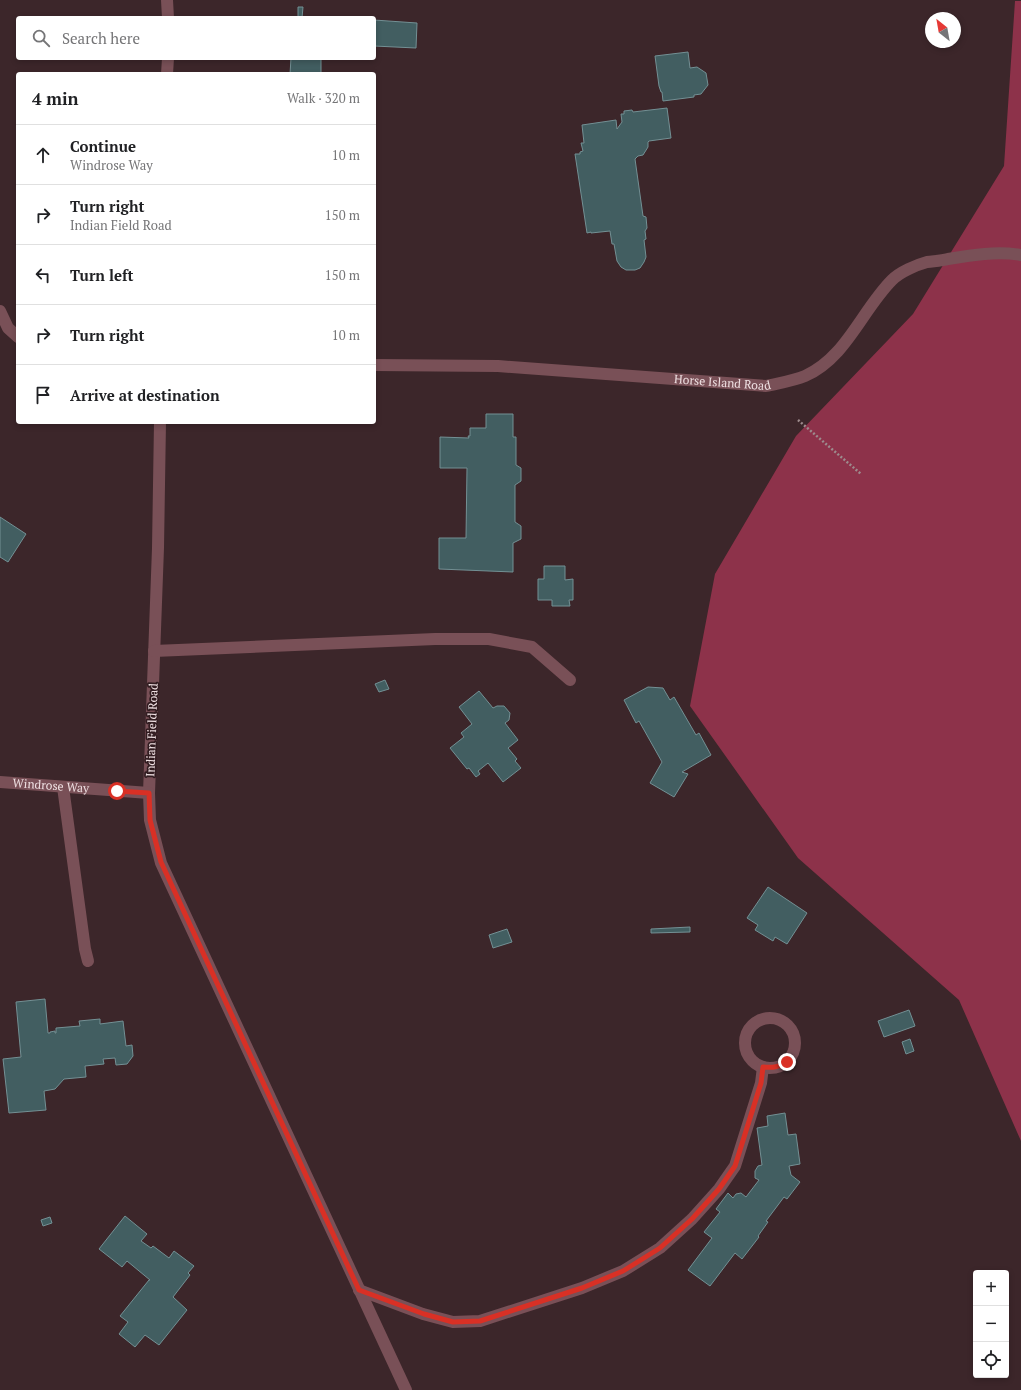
<!DOCTYPE html>
<html lang="en">
<head>
<meta charset="utf-8">
<style>
  :root { --surface:#fff; --page:#f6f6f6; --text:#202124; --muted:#757577; --line:#e0e0e0 }
  body { margin:0; font-family:"PT Serif",serif; background:var(--page); color:var(--text) }
  .controls { position:absolute; right:12px; bottom:12px; display:grid; overflow:hidden; border-radius:4px; box-shadow:0 2px 6px #0003 }
  .controls button { width:36px; height:36px; display:grid; place-items:center; padding:0; border:0; border-bottom:1px solid var(--line); background:var(--surface); color:var(--text); font:20px sans-serif }
  .compass { position:absolute; left:925px; top:12px; width:36px; height:36px; border-radius:50%; background:var(--surface); box-shadow:0 2px 6px #0003; rotate:329deg }
  .stop { position:absolute; width:12px; height:12px; margin:-9px; border:3px solid #d93025; border-radius:50%; background:#fff }
  .stop.end { background:#d93025; border-color:#fff; box-shadow:0 1px 4px #0008 }
  .list { margin:0; padding:0; list-style:none }
  h2 { display:flex; justify-content:space-between; align-items:center; height:52px; margin:0; padding:0 16px; font-size:17px }
  h2 small { font-size:13px; font-weight:400; color:var(--muted) }
  .list li { display:grid; grid-template-columns:26px 1fr auto; gap:12px; align-items:center; box-sizing:border-box; height:60px; padding:0 16px; border-top:1px solid var(--line) }
  .list b { display:block; font-size:15px; white-space:nowrap }
  .list p { margin:0; font-size:13px; white-space:nowrap; color:var(--muted) }
  .list em { font-size:13px; font-style:normal; color:var(--muted) }
  .icon { flex:none; width:22px; height:22px; fill:none; stroke:currentColor; stroke-width:2; stroke-linecap:round; stroke-linejoin:round }
  .map { position:relative; flex:none; width:1021px; height:1390px; overflow:hidden }
  .search { position:absolute; background:var(--surface); box-shadow:0 2px 6px #0003; left:16px; top:16px; width:360px; height:44px; display:flex; align-items:center; gap:10px; box-sizing:border-box; padding:0 14px; border-radius:4px; color:var(--muted); font-size:15px }
  .panel { position:absolute; background:var(--surface); box-shadow:0 2px 6px #0003; left:16px; top:72px; width:360px; height:352px; border-radius:4px }
  .map>svg:first-child { display:block }
  .water { fill:#8d324a }
  .building { fill:#425e61; stroke:#739094 }
  .lines { fill:none; stroke-linecap:round; stroke-linejoin:round }
  .path { stroke:#9d8b8d; stroke-width:2.5; stroke-dasharray:2 2; stroke-linecap:butt }
  .minor { stroke:#795057; stroke-width:12 }
  .route { stroke:#d93025; stroke-width:5 }
  .labels { text-anchor:middle; stroke-width:3.5; stroke-linejoin:round; paint-order:stroke }
  .street-label { font-size:12px; fill:#eedfe1; stroke:#311c20 }
</style>
</head>
<body>
<div class="map">
<svg width="1021" height="1390" viewBox="0 0 1021 1390">
  <rect width="100%" height="100%" fill="#3c262a"/>
  <path class="water" d="M1015 1H1021V1141L959 1000 798 858 690 706 715 574 796 436 913 314 1004 166Z"/>
  <g class="building">
    <path d="M298 7H303L302 18H298Z"/>
    <path d="M374 20 417 23 416 48 374 46Z"/>
    <path d="M688 52 690 68 697 67 706 73 708 85 701 94 694 95V97L663 101 662 92H661L659 86 655 56Z"/>
    <path d="M291 58H321V74H290Z"/>
    <path d="M667 108 671 138 649 141 648 142V147L643 155 638 156 635 159 643 216 646 217 647 228 645 231 646 239 644 240 646 257 644 262 640 268 635 270H626L621 267 617 261 614 244H612L610 231 591 233V232L587 233 575 154H580V152L583 151 581 143H584L582 125 616 120 617 129 622 122 621 114H624V111L632 110 633 112Z"/>
    <path d="M486 414H513V437H516V465L521 468V481L515 485V522L521 526V539L513 543V572L439 569V538H466L467 468H440V437L469 438 468 436H470V428H486Z"/>
    <path d="M0 517 26 534 8 562 0 557Z"/>
    <path d="M544 566H565V580L573 579V600H569L570 606H552V600H538V579H544Z"/>
    <path d="M385 680 389 689 379 692 375 684Z"/>
    <path d="M648 687 663 688 670 700 674 697 696 735 699 733 711 755 682 772 688 774 674 797 650 783 662 762 639 721 636 723 624 700Z"/>
    <path d="M479 691 493 708 497 706H504L510 713 509 720 505 723 518 740 508 748 517 759 515 761 521 768 503 782 488 763 478 771 480 774 476 777 469 768 467 769 450 748 464 737 461 733 472 724 459 707Z"/>
    <path d="M768 887 807 913 787 944 775 937 773 941 755 930 758 925 747 918Z"/>
    <path d="M690 927V932L651 933V929Z"/>
    <path d="M507 929 512 942 493 948 489 935Z"/>
    <path d="M45 999 48 1033H50V1032L55 1031V1033H56V1028L80 1026 79 1021 100 1019V1024L123 1021 126 1046 132 1045 133 1056 127 1064 116 1065 115 1058 103 1059 104 1064 85 1066 86 1077 64 1079 55 1089 44 1091 46 1110 9 1113 3 1059 21 1057 16 1002Z"/>
    <path d="M909 1010 915 1026 884 1037 878 1021Z"/>
    <path d="M910 1039 914 1051 906 1054 902 1042Z"/>
    <path d="M785 1113 788 1135 796 1134 800 1164 789 1166 791 1175 800 1182 787 1199 784 1197 766 1221 768 1222 758 1236 759 1237 742 1259 735 1253 710 1286 688 1270 712 1238 704 1232 720 1212 716 1209 728 1193 733 1198 736 1194 741 1193 746 1197 759 1180 755 1178V1171L758 1166 762 1165 757 1128 768 1126 767 1116Z"/>
    <path d="M125 1216 147 1234 141 1241 151 1248 153 1246 169 1258 174 1251 194 1266 188 1273 190 1275 173 1297 187 1310 159 1345 145 1335 135 1347 119 1334 128 1322 120 1316 149 1280H150L127 1261 122 1267 99 1249Z"/>
    <path d="M50 1217 52 1223 43 1226 41 1220Z"/>
  </g>
  <g class="lines">
    <path class="path" d="M798 420 861 474"/>
    <g class="minor">
      <path d="M167 0 168 18"/>
      <path d="M167 74 168 58"/>
      <path d="M0 311 8 328 18 337"/>
      <path id="s1" d="M374 365 498 366 766 386C779 383 793 381 805 376 846 358 862 310 892 280 900 272 916 265 927 262 934 261 941 261 948 259 972 255 997 251 1021 255"/>
      <path d="M160 422 158 548 149 793 150 820 161 863 406 1390"/>
      <path d="M154 651 435 639H489L532 647 570 680"/>
      <path id="s2" d="M0 782 149 793"/>
      <path d="M63 787 85 949 88 961"/>
      <circle cx="770" cy="1043" r="25"/>
      <path d="M359 1290 423 1314 453 1322 480 1321 582 1288 623 1271 660 1248 692 1219 719 1189 735 1166 761 1083 763 1067"/>
    </g>
  </g>
  <g class="lines">
    <path class="route" d="M117 791 149 793 150 820 161 862 359 1290 424 1314 453 1322 480 1321 582 1288 623 1271 660 1248 692 1219 719 1189 735 1166 761 1083 763 1067C773 1068 779 1067 787 1062"/>
  </g>
  <g class="labels">
    <g class="street-label">
      <text dy="4" stroke="none"><textPath href="#s1" startOffset="349">Horse Island Road</textPath></text>
      <text transform="translate(152 730) rotate(-88)" y="4">Indian Field Road</text>
      <text dy="4" stroke="none"><textPath href="#s2" startOffset="51">Windrose Way</textPath></text>
    </g>
  </g>
</svg>
<div class="controls">
<button>+</button>
<button>−</button>
<button><svg class="icon" aria-label="locate" viewBox="0 0 24 24"><circle cx="12" cy="12" r="6"/><path d="M12 2v4M12 18v4M2 12h4M18 12h4"/></svg></button>
</div>
<svg class="compass" viewBox="-18 -18 36 36"><path d="M0-13l5 13h-10z" fill="#e53935"/><path d="M0 13l5-13h-10z" fill="#757577"/></svg>
<div class="stop" style="left:117px;top:791px"></div>
<div class="stop end" style="left:787px;top:1062px"></div>
<div class="search"><svg class="icon" aria-label="search" viewBox="0 0 24 24"><circle cx="10" cy="10" r="6"/><path d="M15 15l6 6"/></svg>Search here</div>
<section class="panel">
<h2>4 min<small>Walk · 320 m</small></h2>
<ul class="list">
<li><svg class="icon" aria-label="ahead" viewBox="0 0 24 24"><path d="M12 20V5M6 11l6-6 6 6"/></svg><div><b>Continue</b><p>Windrose Way</p></div><em>10 m</em></li>
<li><svg class="icon" aria-label="right" viewBox="0 0 24 24"><path d="M7 20v-9h11M14 6l5 5-5 5"/></svg><div><b>Turn right</b><p>Indian Field Road</p></div><em>150 m</em></li>
<li><svg class="icon" aria-label="left" viewBox="0 0 24 24"><path d="M17 20v-9H6M10 6l-5 5 5 5"/></svg><div><b>Turn left</b></div><em>150 m</em></li>
<li><svg class="icon" aria-label="right" viewBox="0 0 24 24"><path d="M7 20v-9h11M14 6l5 5-5 5"/></svg><div><b>Turn right</b></div><em>10 m</em></li>
<li><svg class="icon" aria-label="arrive" viewBox="0 0 24 24"><path d="M6 21V4h12l-3 4 3 4H6"/></svg><div><b>Arrive at destination</b></div></li>
</ul>
</section>
</div>
</body>
</html>
